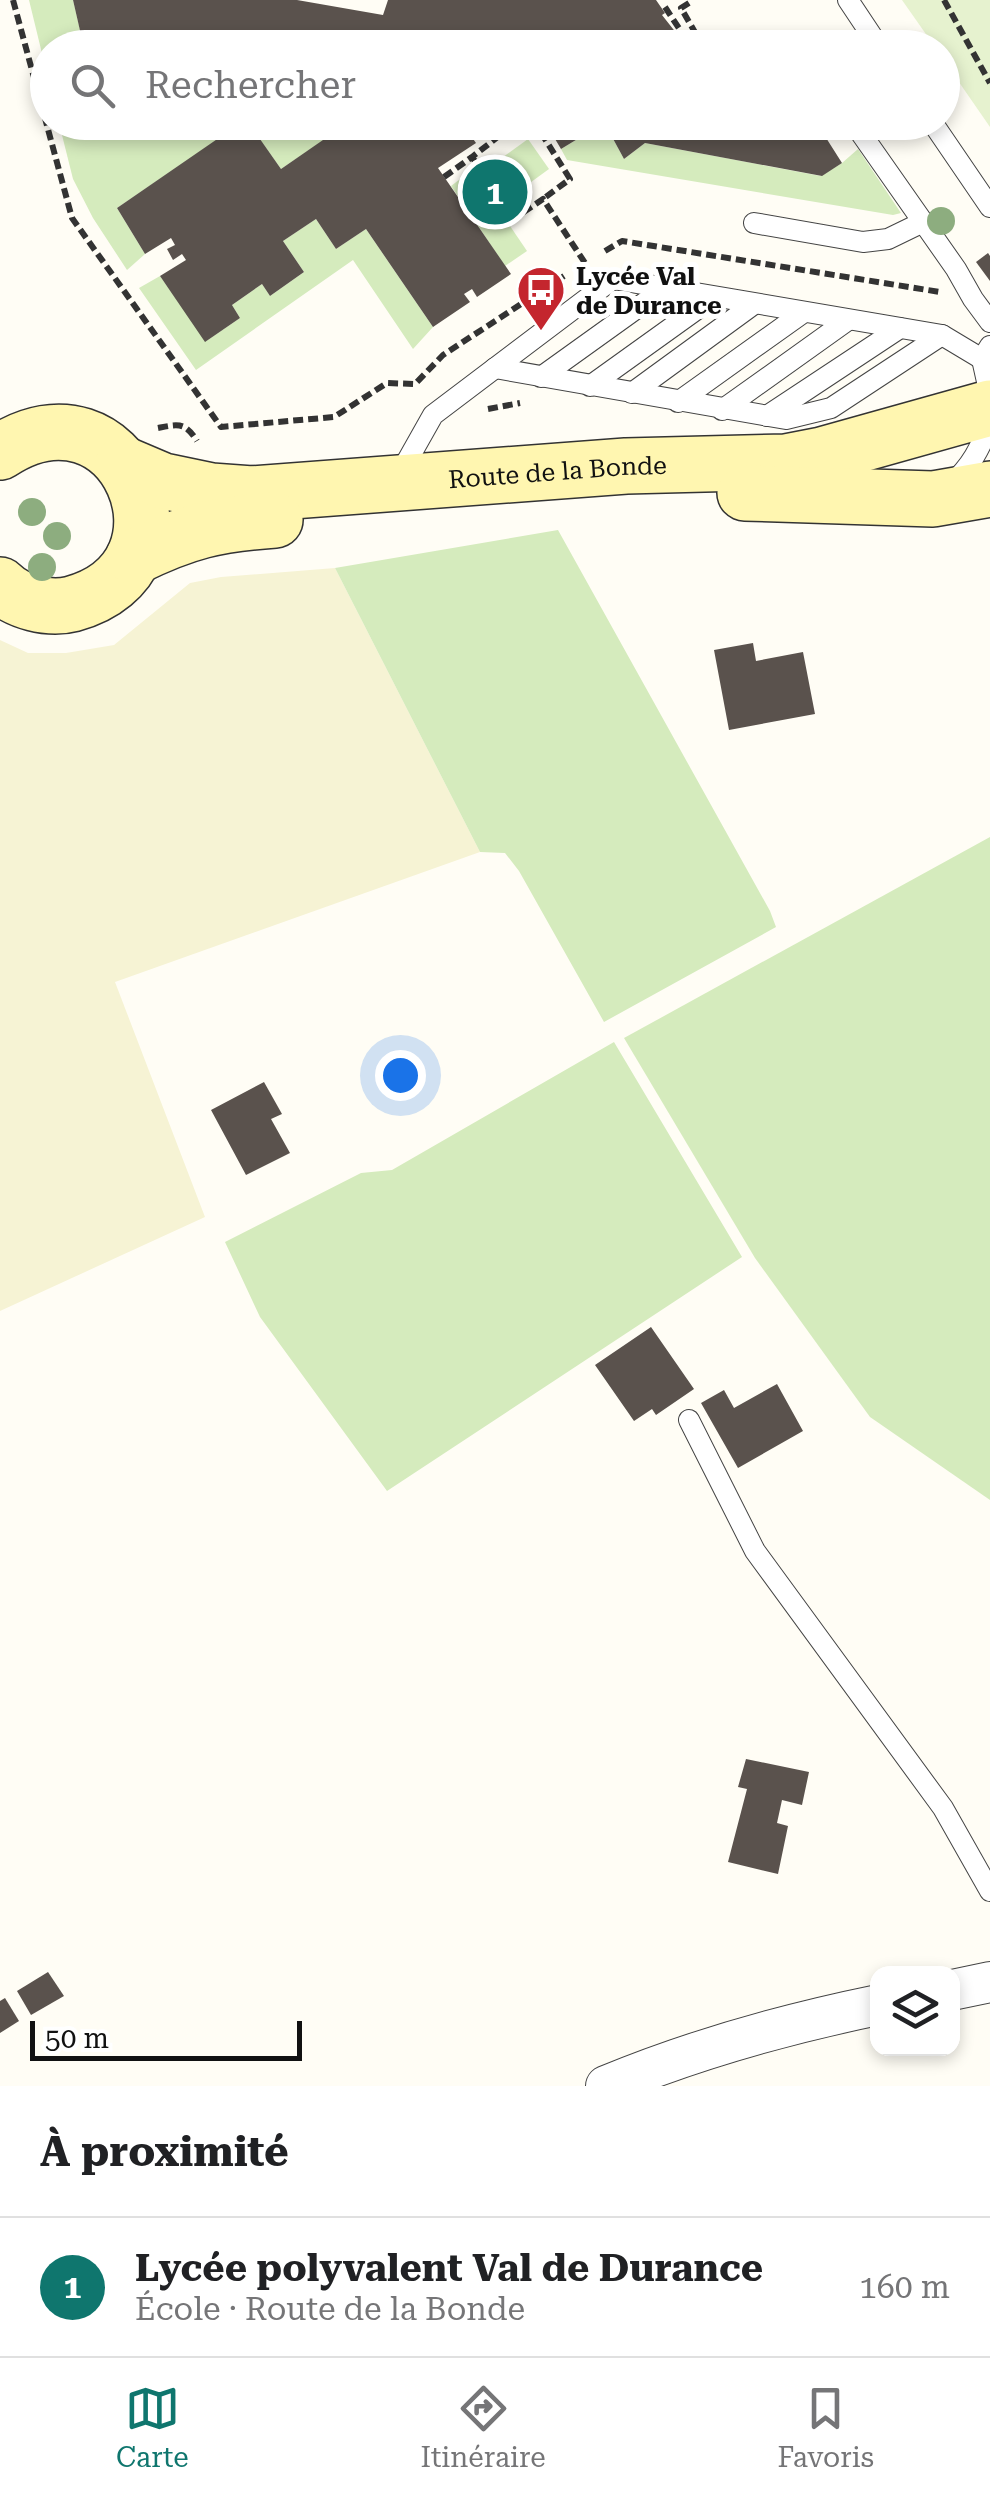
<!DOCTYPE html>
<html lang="fr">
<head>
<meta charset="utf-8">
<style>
  :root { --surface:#fff; --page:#f2f2f2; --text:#202124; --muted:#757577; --line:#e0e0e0; --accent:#0f766e }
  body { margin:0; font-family:"Roboto Serif",serif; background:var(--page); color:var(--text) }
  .controls { position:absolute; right:30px; bottom:30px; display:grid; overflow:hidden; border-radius:20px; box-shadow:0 5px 15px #0003 }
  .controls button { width:90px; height:90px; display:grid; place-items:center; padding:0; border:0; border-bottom:2px solid var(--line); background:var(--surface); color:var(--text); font:50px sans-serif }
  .scale { position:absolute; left:30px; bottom:25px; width:272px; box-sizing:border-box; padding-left:10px; border:5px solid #111; border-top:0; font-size:28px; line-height:35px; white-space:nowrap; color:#111; -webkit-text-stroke:8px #fff; paint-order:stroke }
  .you { position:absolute; left:400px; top:1075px; width:35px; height:35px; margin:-25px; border:8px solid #fff; border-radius:50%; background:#1a73e8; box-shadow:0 0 0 15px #1a73e833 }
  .badge { display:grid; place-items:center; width:65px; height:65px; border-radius:50%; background:var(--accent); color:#fff; font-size:32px; font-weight:700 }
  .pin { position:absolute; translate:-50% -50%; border:5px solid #fff; box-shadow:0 2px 10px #0006 }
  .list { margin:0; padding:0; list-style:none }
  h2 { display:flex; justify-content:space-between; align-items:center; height:130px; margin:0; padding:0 40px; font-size:42px }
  h2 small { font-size:32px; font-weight:400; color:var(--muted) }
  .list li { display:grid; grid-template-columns:65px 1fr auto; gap:30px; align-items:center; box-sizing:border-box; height:140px; padding:0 40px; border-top:2px solid var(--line) }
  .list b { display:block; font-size:38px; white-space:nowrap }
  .list p { margin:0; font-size:32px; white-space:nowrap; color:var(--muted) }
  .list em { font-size:32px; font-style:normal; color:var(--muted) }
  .icon { flex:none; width:55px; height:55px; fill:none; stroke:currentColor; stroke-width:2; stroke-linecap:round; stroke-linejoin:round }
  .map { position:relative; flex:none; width:990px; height:2086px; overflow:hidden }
  .search { position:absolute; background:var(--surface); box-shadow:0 5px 15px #0003; left:30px; right:30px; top:30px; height:110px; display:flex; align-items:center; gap:25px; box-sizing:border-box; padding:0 35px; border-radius:55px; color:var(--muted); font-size:38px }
  .sheet { height:270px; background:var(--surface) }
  nav { display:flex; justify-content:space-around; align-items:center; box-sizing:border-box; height:140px; border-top:2px solid var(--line); background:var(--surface); font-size:28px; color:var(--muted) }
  nav a { display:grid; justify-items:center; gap:5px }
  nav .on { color:var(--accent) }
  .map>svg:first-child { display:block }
  .farmland { fill:#f6f3d4 }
  .green { fill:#d5ebbd }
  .pitch { fill:#e6f2cf }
  .building { fill:#5a524d }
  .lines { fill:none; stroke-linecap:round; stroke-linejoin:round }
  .service-casing { stroke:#444; stroke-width:22 }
  .minor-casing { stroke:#444; stroke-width:42 }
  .secondary-casing { stroke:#333; stroke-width:58 }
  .path { stroke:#333; stroke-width:6; stroke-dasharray:10 5; stroke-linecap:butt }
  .service { stroke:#fff; stroke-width:20 }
  .minor { stroke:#fff; stroke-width:40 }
  .secondary { stroke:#fff6b0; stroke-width:55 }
  .tree { fill:#8dad7f }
  .labels { text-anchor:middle; stroke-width:10; stroke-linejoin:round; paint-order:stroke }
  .poi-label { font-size:25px; font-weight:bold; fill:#111; stroke:#fff; text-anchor:start }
  .street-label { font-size:25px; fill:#111; stroke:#fff }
</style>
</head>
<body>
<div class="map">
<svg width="990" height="2086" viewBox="0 0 990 2086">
  <rect width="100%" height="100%" fill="#fffdf5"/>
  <path class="farmland" d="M335 568 480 852 115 982 205 1217 0 1311V640L28 653H66L114 645 190 583 221 577Z"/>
  <g class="green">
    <path d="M29 0H73L84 47 48 48 47 74Z"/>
    <path d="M59 123H242L117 208 145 254 127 270 93 218 73 179Z"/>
    <path d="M248 123H349L281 169Z"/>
    <path d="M589 132 611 135 624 159 645 143 821 176 842 163 858 149 901 213 893 215 567 160 561 149Z"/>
    <path d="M528 139 549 169 516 193 495 163Z"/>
    <path d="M472 170 527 251 505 266 451 186Z"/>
    <path d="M316 219 336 249 366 229 433 327 413 349 353 260 196 370 139 288 160 276 206 341 240 318 232 305 262 284 270 296 304 272 283 241Z"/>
    <path d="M558 530 770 911 776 927 604 1022 519 871 505 853 480 852 335 568Z"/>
    <path d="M990 837V1500L870 1417 755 1258 624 1038Z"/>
    <path d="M614 1042 742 1257 387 1491 260 1317 225 1242 361 1173 392 1170Z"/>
  </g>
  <path class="pitch" d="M902 0H990V127L943 59 942 48 935 47Z"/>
  <g class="building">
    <path d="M73 0H297L383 15 388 0H656L665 13 662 15 688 48H84Z"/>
    <path d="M242 122H248L281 169 349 122H469L464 126 476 143 438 168 511 274 477 297 472 289 464 294 470 302 433 327 366 229 336 249 316 219 283 241 304 272 270 296 262 284 232 305 240 318 205 342 160 276 186 260 182 254 173 260 167 249 175 245 171 238 145 254 117 208Z"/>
    <path d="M545 122H816L842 163 822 176 645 143 624 159 611 135 589 132 561 149Z"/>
    <path d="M988 253 990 256V281L976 262Z"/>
    <path d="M753 643 756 661 803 652 815 714 729 730 714 650Z"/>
    <path d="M264 1082 282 1114 271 1119 290 1153 246 1175 211 1110Z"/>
    <path d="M651 1327 694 1389 656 1415 652 1409 634 1421 595 1365Z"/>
    <path d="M777 1384 803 1431 738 1468 701 1403 724 1390 734 1408Z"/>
    <path d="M746 1759 809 1772 802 1805 782 1800 777 1823 788 1826 778 1874 728 1862 747 1789 738 1787Z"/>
    <path d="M48 1972 64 1996 31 2015 17 1991Z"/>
    <path d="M5 1998 19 2021 0 2033V2001Z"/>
  </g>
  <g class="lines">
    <g class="service-casing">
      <g id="service">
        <path d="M848 0 880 48"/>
        <path d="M853 122 956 269 973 299 990 322"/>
        <path d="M932 122 990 207"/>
        <path d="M754 223 863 242 888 239 923 222"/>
        <path d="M990 346 982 359 990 395"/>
        <path d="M495 368 786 419 831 408 942 335"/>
        <path d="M541 377 665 288"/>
        <path d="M590 386 714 297"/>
        <path d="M632 393 754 304"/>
        <path d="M678 402 804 312"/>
        <path d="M722 410 848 320"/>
        <path d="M767 416 900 328"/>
        <path d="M395 476 402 470 433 415 613 279 942 335 982 359"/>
        <path d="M950 485C971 467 981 447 990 422"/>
        <path d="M689 1420 755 1551 943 1808 990 1891"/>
      </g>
    </g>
    <g class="minor-casing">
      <g id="minor">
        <path d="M952 1990 990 1982"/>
        <path d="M606 2086C693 2050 785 2024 878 2005"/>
      </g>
    </g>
    <g class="secondary-casing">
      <g id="secondary">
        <path d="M0 452C124 370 208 567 72 604 49 610 17 602 0 585"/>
        <path id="s1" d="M123 464 163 481 211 491 252 494 626 466 786 462 822 455 990 408"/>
        <path d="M745 493 933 499 990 489"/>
        <path d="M134 557C187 531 217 524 275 520"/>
      </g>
    </g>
    <g class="path">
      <path d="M13 0 72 218 221 427 334 417 387 383 415 384 443 355 564 276"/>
      <path d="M944 0 990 83"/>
      <path d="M689 3 681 8 704 48"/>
      <path d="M665 7 692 48"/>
      <path d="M491 122 499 136 472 157 515 218 543 199 585 263"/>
      <path d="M499 136 518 127 540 131 570 179 543 199"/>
      <path d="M444 177 472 157"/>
      <path d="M605 251 622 241 940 292"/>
      <path d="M488 409 520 403"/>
      <path d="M158 428C179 424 185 422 197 441"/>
    </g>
    <use href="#service" class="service"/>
    <use href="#minor" class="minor"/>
    <use href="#secondary" class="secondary"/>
  </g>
  <g class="tree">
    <circle cx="941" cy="221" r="14"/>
    <circle cx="32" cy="512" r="14"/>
    <circle cx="57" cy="536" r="14"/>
    <circle cx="42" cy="567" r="14"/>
  </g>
  <defs>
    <g id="bus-pin" transform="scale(2.5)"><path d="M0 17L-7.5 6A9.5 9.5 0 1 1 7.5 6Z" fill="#c4262e" stroke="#fff"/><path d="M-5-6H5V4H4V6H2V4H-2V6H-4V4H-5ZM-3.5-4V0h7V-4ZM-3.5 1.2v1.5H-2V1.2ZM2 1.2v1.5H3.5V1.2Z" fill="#fff"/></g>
  </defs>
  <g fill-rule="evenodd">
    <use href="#bus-pin" x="541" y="290"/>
  </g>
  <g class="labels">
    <g class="poi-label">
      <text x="576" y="285">Lycée Val<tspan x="576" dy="29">de Durance</tspan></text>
    </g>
    <g class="street-label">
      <text dy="9" stroke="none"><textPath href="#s1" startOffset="440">Route de la Bonde</textPath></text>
    </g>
  </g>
</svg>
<div class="controls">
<button><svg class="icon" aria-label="layers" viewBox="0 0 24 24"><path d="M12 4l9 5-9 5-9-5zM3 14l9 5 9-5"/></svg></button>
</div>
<div class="scale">50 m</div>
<div class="you"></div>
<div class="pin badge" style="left:495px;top:192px">1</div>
<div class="search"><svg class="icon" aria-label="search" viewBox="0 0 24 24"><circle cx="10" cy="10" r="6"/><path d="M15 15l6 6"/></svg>Rechercher</div>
</div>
<section class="sheet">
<h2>À proximité<small></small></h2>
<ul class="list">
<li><span class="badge">1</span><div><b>Lycée polyvalent Val de Durance</b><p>École · Route de la Bonde</p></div><em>160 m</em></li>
</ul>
</section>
<nav>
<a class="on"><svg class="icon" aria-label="map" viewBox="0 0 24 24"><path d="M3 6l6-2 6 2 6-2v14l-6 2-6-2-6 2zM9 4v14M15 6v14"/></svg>Carte</a>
<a><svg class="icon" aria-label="directions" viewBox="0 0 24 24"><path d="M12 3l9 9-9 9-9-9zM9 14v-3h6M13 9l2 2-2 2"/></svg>Itinéraire</a>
<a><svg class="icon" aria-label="saved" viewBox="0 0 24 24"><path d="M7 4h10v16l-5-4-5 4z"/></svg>Favoris</a>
</nav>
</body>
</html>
